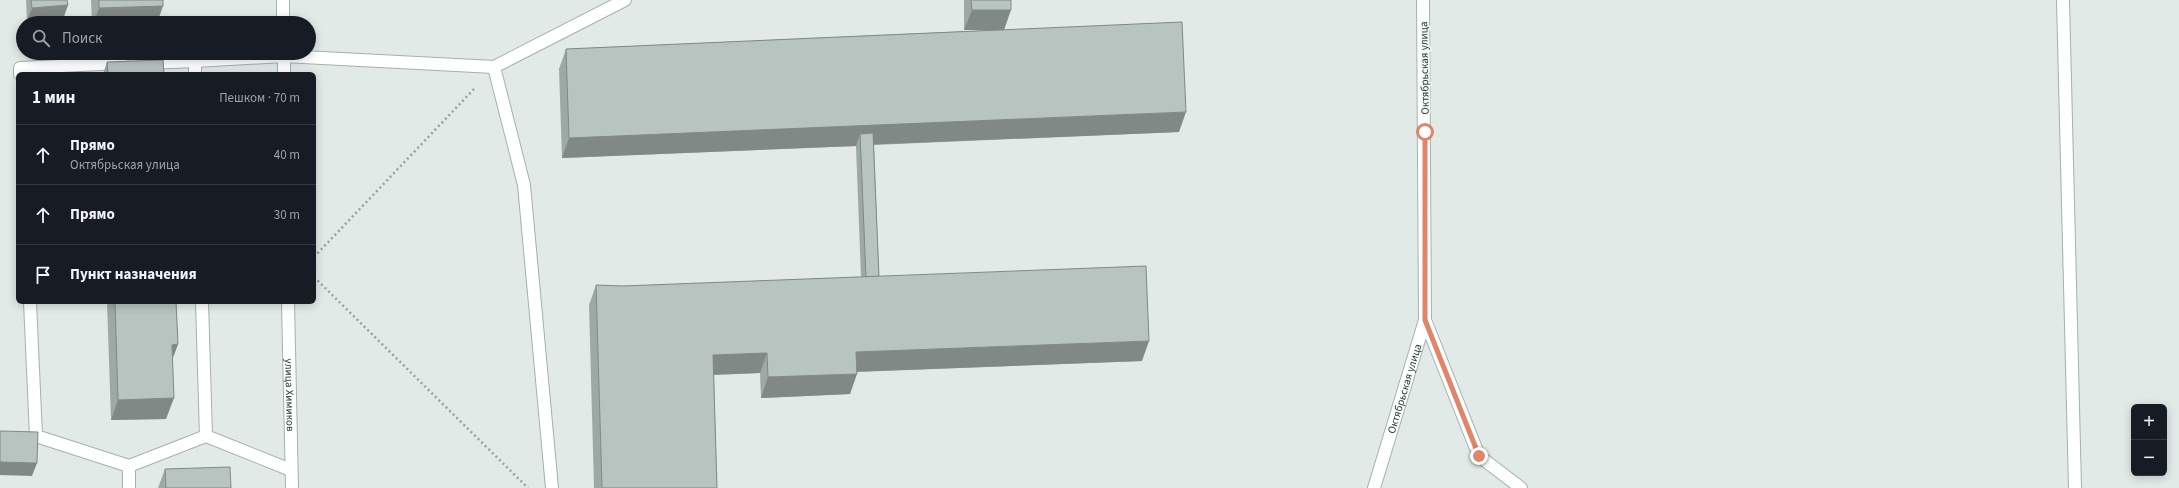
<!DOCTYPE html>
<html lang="ru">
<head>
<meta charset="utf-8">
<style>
  :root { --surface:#171b24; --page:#242831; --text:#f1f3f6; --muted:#9ea1a6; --line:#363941 }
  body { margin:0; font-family:"Source Sans 3",sans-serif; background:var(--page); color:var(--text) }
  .controls { position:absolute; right:12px; bottom:12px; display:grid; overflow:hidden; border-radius:6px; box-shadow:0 2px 10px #0003 }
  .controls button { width:36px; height:36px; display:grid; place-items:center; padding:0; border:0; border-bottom:1px solid var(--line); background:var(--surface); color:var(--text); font:20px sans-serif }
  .stop { position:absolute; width:12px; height:12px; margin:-9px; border:3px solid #e18568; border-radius:50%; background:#fff }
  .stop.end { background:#e18568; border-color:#fff; box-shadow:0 1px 4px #0008 }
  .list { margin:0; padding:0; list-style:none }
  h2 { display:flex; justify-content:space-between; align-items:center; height:52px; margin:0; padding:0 16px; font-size:17px }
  h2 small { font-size:13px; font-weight:400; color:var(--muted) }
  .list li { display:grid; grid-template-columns:26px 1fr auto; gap:12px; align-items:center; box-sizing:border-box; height:60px; padding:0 16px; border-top:1px solid var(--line) }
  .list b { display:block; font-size:15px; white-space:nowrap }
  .list p { margin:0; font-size:13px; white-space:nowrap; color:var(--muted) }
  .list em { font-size:13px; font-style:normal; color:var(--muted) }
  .icon { flex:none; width:22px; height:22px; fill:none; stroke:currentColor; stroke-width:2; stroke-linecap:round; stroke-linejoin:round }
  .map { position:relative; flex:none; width:2179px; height:488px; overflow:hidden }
  .search { position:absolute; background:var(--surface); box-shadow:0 2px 10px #0003; left:16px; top:16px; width:300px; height:44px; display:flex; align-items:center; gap:10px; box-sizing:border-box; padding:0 14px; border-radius:22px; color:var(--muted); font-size:15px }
  .panel { position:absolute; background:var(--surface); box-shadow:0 2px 10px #0003; left:16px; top:72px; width:300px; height:232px; border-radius:6px }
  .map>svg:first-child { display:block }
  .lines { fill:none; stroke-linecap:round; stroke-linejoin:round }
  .lane-casing { stroke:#a5b1ad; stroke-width:14 }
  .street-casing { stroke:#a5b1ad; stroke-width:14 }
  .secondary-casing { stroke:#a2b4ad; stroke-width:14 }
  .path { stroke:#86aa9e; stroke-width:2.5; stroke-dasharray:2 3; stroke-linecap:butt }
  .lane { stroke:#fff; stroke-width:12 }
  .street { stroke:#fff; stroke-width:12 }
  .secondary { stroke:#fff; stroke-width:12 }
  .wall { fill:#9da9a4 }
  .shaded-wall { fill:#808986 }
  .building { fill:#b7c4bf; stroke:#808986 }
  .route { stroke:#e18568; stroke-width:5 }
  .labels { text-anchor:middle; stroke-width:3.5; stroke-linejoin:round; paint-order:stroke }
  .street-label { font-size:11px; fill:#243833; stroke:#f1f7f4 }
</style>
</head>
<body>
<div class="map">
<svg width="2179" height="488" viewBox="0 0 2179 488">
  <rect width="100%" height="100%" fill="#e1eae6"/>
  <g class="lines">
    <g class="lane-casing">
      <g id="lane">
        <path d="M2063 0 2075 488"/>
        <path d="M147 63 195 61"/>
        <path d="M494 67 524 185 552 488"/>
        <path d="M20 74V68L122 63"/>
        <path d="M195 74V61L284 56 494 67 625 0"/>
        <path d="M30 302 36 436 129 466"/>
        <path d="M202 302 206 436 291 470"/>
        <path d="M129 488V466L206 436"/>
      </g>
    </g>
    <g class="street-casing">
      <g id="street">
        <path d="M283 0V23"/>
        <path d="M284 53V74"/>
        <path id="s1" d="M288 302 292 488"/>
        <path d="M1425 320 1479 456 1521 488"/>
      </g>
    </g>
    <g class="secondary-casing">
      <g id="secondary">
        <path id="s2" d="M1374 488 1425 320 1423 0"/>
      </g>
    </g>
    <g class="path">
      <path d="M314 257 475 88"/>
      <path d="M314 277 528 488"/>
    </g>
    <use href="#lane" class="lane"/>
    <use href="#street" class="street"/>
    <use href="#secondary" class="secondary"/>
  </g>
  <g class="wall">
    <path d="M26 0H67L68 5 63 19 27 21Z"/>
    <path d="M91 0H163L157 23H92Z"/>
    <path d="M964 0H1011L1004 30 1179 132 874 145 879 277 1142 361 857 372 850 394 761 398 760 373 714 375 717 488H594L589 305 596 285 622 286 861 277 856 147V146L562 158 559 69 566 49 993 30H964Z"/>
    <path d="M107 62 164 74H103Z"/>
    <path d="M107 302H176L178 344 173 358 166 419 111 420Z"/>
    <path d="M165 469 231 488H158Z"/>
  </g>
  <g class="shaded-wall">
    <path d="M68 5 63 19 27 21 32 8Z"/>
    <path d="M163 6 157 23H94L99 8Z"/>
    <path d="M972 10H1011L1004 30H964Z"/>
    <path d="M1186 112 1179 132 861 145 860 134 856 146 562 158 569 138Z"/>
    <path d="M1149 341 1142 361 849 372 856 352Z"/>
    <path d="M178 344 170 365 172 345Z"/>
    <path d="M767 353 760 373 706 375 713 355Z"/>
    <path d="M857 374 850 394 761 398 768 377Z"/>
    <path d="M174 398 166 419 111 420 118 400Z"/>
    <path d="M0 462 37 463 32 476 0 475Z"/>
  </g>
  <g class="building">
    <path d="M31 0H67L68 5 32 8Z"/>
    <path d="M99 0H163V6L99 8Z"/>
    <path d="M971 0H1011V10H972Z"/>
    <path d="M1182 22 1186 112 569 138 566 49Z"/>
    <path d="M163 60 164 74H108L107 62Z"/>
    <path d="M873 133 879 277H866L860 134Z"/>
    <path d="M1146 266 1149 341 856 352 857 374 768 377 767 353 713 355 717 488H602L596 285 622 286Z"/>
    <path d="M115 302H176L178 344 172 345 174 398 118 400Z"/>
    <path d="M0 431 38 432 37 463 0 462Z"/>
    <path d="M230 467 231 488H166L165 469Z"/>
  </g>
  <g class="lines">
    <path class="route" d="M1425 132V320L1479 456"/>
  </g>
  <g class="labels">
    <g class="street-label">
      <text transform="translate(1424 68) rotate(-91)" y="4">Октябрьская улица</text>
      <text dy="4" stroke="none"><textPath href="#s2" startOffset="104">Октябрьская улица</textPath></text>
      <text dy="4" stroke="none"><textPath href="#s1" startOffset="93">улица Химиков</textPath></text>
    </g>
  </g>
</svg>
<div class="controls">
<button>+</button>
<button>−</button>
</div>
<div class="stop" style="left:1425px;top:132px"></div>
<div class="stop end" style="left:1479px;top:456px"></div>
<div class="search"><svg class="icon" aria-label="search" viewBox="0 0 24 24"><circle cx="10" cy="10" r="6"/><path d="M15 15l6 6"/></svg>Поиск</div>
<section class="panel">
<h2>1 мин<small>Пешком · 70 m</small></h2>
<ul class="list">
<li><svg class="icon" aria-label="ahead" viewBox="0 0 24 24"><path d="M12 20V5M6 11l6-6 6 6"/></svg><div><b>Прямо</b><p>Октябрьская улица</p></div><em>40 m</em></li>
<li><svg class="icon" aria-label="ahead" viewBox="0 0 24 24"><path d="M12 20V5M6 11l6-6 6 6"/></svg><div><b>Прямо</b></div><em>30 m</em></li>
<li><svg class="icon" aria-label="arrive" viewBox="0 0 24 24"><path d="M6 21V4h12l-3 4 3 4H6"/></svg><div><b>Пункт назначения</b></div></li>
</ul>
</section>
</div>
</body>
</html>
